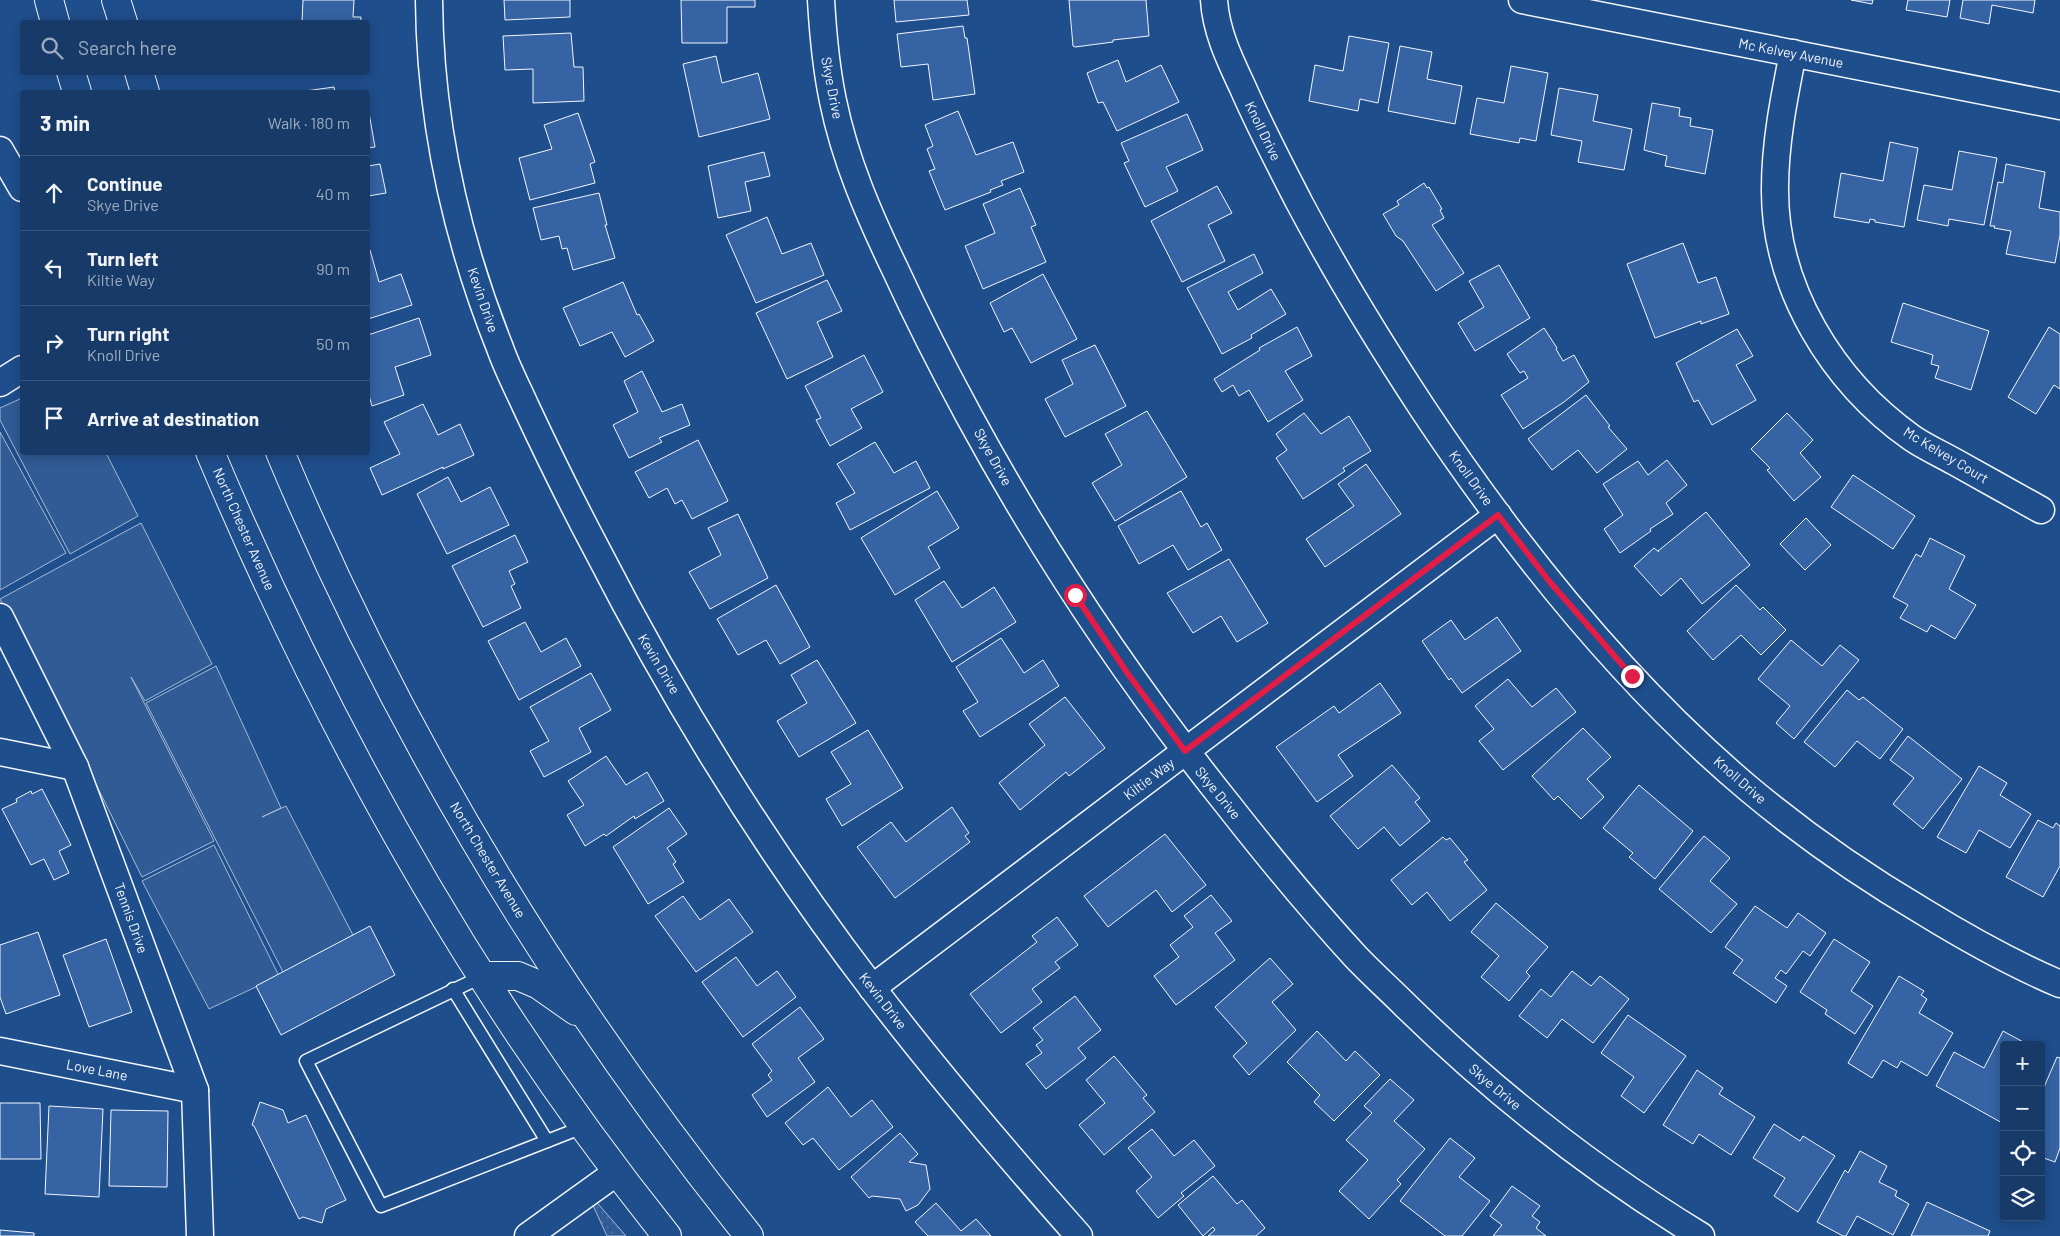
<!DOCTYPE html>
<html lang="en">
<head>
<meta charset="utf-8">
<style>
  :root { --surface:#173a69; --page:#20416f; --text:#f1f3f6; --muted:#9eadc0; --line:#36547d }
  body { margin:0; font-family:Barlow,sans-serif; background:var(--page); color:var(--text) }
  .controls { position:absolute; right:15px; bottom:15px; display:grid; overflow:hidden; border-radius:5px; box-shadow:0 2px 12px #0003 }
  .controls button { width:45px; height:45px; display:grid; place-items:center; padding:0; border:0; border-bottom:1px solid var(--line); background:var(--surface); color:var(--text); font:25px sans-serif }
  .stop { position:absolute; width:15px; height:15px; margin:-11px; border:4px solid #e11d48; border-radius:50%; background:#fff }
  .stop.end { background:#e11d48; border-color:#fff; box-shadow:0 1px 5px #0008 }
  .list { margin:0; padding:0; list-style:none }
  h2 { display:flex; justify-content:space-between; align-items:center; height:65px; margin:0; padding:0 20px; font-size:21px }
  h2 small { font-size:16px; font-weight:400; color:var(--muted) }
  .list li { display:grid; grid-template-columns:32px 1fr auto; gap:15px; align-items:center; box-sizing:border-box; height:75px; padding:0 20px; border-top:1px solid var(--line) }
  .list b { display:block; font-size:19px; white-space:nowrap }
  .list p { margin:0; font-size:16px; white-space:nowrap; color:var(--muted) }
  .list em { font-size:16px; font-style:normal; color:var(--muted) }
  .icon { flex:none; width:28px; height:28px; fill:none; stroke:currentColor; stroke-width:2; stroke-linecap:round; stroke-linejoin:round }
  .map { position:relative; flex:none; width:2060px; height:1236px; overflow:hidden }
  .search { position:absolute; background:var(--surface); box-shadow:0 2px 12px #0003; left:20px; top:20px; width:350px; height:55px; display:flex; align-items:center; gap:12px; box-sizing:border-box; padding:0 18px; border-radius:5px; color:var(--muted); font-size:19px }
  .panel { position:absolute; background:var(--surface); box-shadow:0 2px 12px #0003; left:20px; top:90px; width:350px; height:365px; border-radius:5px }
  .map>svg:first-child { display:block }
  .grass { fill:url(#grass-dots); stroke:#a8bbd7 }
  .built { fill:#305b95; stroke:#a8bbd7 }
  .building { fill:#3563a3; stroke:#f2f6ff }
  .lines { fill:none; stroke-linecap:round; stroke-linejoin:round }
  .service-casing { stroke:#f2f6ff; stroke-width:15 }
  .minor-casing { stroke:#f2f6ff; stroke-width:29 }
  .secondary-casing { stroke:#f2f6ff; stroke-width:30 }
  .service { stroke:#1f4e8c; stroke-width:12 }
  .minor { stroke:#1f4e8c; stroke-width:26 }
  .secondary { stroke:#1f4e8c; stroke-width:28 }
  .route { stroke:#e11d48; stroke-width:6 }
  .labels { text-anchor:middle; stroke-width:4; stroke-linejoin:round; paint-order:stroke }
  .street-label { font-size:14px; fill:#f2f6ff; stroke:#1f4e8c }
</style>
</head>
<body>
<div class="map">
<svg width="2060" height="1236" viewBox="0 0 2060 1236">
  <defs>
    <pattern id="grass-dots" width="8" height="8" patternUnits="userSpaceOnUse" patternTransform="scale(1.25)"><rect width="8" height="8" fill="#305b95"/><path d="M2 2h.1M6 6h.1" fill="none" stroke="#4e73a5" stroke-width="1.8" stroke-linecap="round"/></pattern>
  </defs>
  <rect width="100%" height="100%" fill="#1f4e8c"/>
  <path class="grass" d="M586 1190 626 1236H607Z"/>
  <g class="built">
    <path d="M22 398V452L106 453 138 516 70 554 0 420V408Z"/>
    <path d="M0 432 66 553 0 590Z"/>
    <path d="M141 523 212 664 145 701 131 677 214 841 142 877 73 738 71 739 0 599Z"/>
    <path d="M216 666 281 808 262 817 286 806 354 937 284 974 146 703Z"/>
    <path d="M214 845 279 976 209 1009 142 881Z"/>
  </g>
  <g class="building">
    <path d="M303 0H354L353 17H361V22H302Z"/>
    <path d="M504 0H570V17L505 20Z"/>
    <path d="M681 0H755V7H727V43H682Z"/>
    <path d="M894 0H967L969 15 896 22Z"/>
    <path d="M1069 0H1146L1149 36 1113 40V42L1075 47 1073 46Z"/>
    <path d="M1851 0H1873L1872 4Z"/>
    <path d="M1908 0H1950L1947 17 1906 10Z"/>
    <path d="M1963 0H2035L2033 13 1992 5 1989 24 1960 18Z"/>
    <path d="M963 26 965 38H967L975 94 933 100 928 64 901 67 897 34Z"/>
    <path d="M571 33 574 67H583L584 101 533 103V69L505 70 503 36Z"/>
    <path d="M1349 36 1389 43 1378 103 1360 99 1358 111 1309 101 1315 65 1343 71Z"/>
    <path d="M1400 46 1432 52 1427 79 1462 86 1455 124 1388 111Z"/>
    <path d="M716 56 722 83 758 73 770 119 699 137 683 64Z"/>
    <path d="M1118 60 1126 82 1161 65 1179 102 1117 131 1103 102 1098 103 1087 73Z"/>
    <path d="M1511 66 1548 73 1536 141 1520 138 1519 143 1470 134 1477 98 1504 103Z"/>
    <path d="M334 87 335 92H298Z"/>
    <path d="M1559 88 1598 95 1593 121 1632 129 1624 170 1578 162 1582 141 1551 135Z"/>
    <path d="M1652 103 1680 108 1679 116 1691 118 1690 126 1713 130 1705 174 1665 166 1667 156 1644 150Z"/>
    <path d="M368 107 375 147 368 148Z"/>
    <path d="M958 111 976 155 1013 142 1024 172 1001 181 1003 185 990 190 991 192 945 210 929 171 935 169 927 149 933 146 925 125Z"/>
    <path d="M578 113 595 162 590 164 595 183 530 200 519 158 552 149 544 125Z"/>
    <path d="M1187 114 1203 150 1166 167 1178 191 1145 207 1124 163 1129 161 1121 143Z"/>
    <path d="M1890 142 1918 148 1904 227 1875 222V220L1870 219 1869 223 1834 217 1841 173 1883 181Z"/>
    <path d="M1959 151 1997 158 1984 225 1949 219 1948 226 1917 220 1924 185 1952 190Z"/>
    <path d="M764 152 770 176 745 182 751 211 718 218 708 166Z"/>
    <path d="M380 164 386 193 368 196V166Z"/>
    <path d="M2006 164 2045 172 2039 208 2060 212V235L2055 263 2006 254 2011 231 1994 228 1995 226H1990L1998 182 2003 183Z"/>
    <path d="M1424 183 1427 188 1429 187 1442 209 1440 210 1444 218 1432 225 1464 273 1436 291 1403 241 1396 236 1383 214 1399 205 1397 201Z"/>
    <path d="M1217 186 1232 213 1208 225 1225 261 1182 282 1151 221Z"/>
    <path d="M1020 188 1036 225 1031 227 1046 262 983 289 965 246 995 233 983 204Z"/>
    <path d="M599 193 607 225H605L615 258 573 270 567 248 562 249 559 236 541 240 533 208Z"/>
    <path d="M767 217 782 254 811 243 824 275 756 303 726 235Z"/>
    <path d="M1683 243 1698 283 1716 277 1729 314 1701 324V321L1655 338 1627 264Z"/>
    <path d="M370 250 379 282 401 274 412 305 368 319V251Z"/>
    <path d="M1254 254 1263 273 1228 292 1238 310 1271 289 1286 314 1251 335 1252 338 1222 354 1187 288Z"/>
    <path d="M1499 265 1530 318 1475 351 1458 323 1484 307 1469 281Z"/>
    <path d="M1043 274 1077 339 1031 363 1012 328 1004 332 990 303Z"/>
    <path d="M827 280 842 311 817 322 833 357 787 379 756 313Z"/>
    <path d="M623 282 637 315 639 314 654 341 625 357 612 332 580 346 563 308Z"/>
    <path d="M1903 303 1989 331 1971 390 1935 378 1939 366 1931 364 1933 355 1891 342Z"/>
    <path d="M419 318 431 355 395 367 404 395 372 406 368 392V335Z"/>
    <path d="M1297 327 1312 356 1285 371 1303 400 1268 422 1249 390 1239 396 1233 385 1222 392 1214 379 1260 350 1259 348Z"/>
    <path d="M2049 327 2060 334V389L2054 385 2036 414 2008 397Z"/>
    <path d="M1544 328 1557 348 1556 349 1563 361 1574 355 1589 382 1564 402 1523 429 1501 395 1528 378 1524 371 1520 373 1507 354Z"/>
    <path d="M1737 329 1753 356 1736 365 1756 400 1712 425 1698 400 1694 402 1676 363Z"/>
    <path d="M1095 345 1126 406 1065 437 1045 399 1073 384 1062 360Z"/>
    <path d="M864 355 883 392 851 409 862 428 830 446 816 420 821 418 805 386Z"/>
    <path d="M642 371 662 412 682 404 690 425 659 438 662 442 629 458 613 425 638 412 624 381Z"/>
    <path d="M1586 395 1610 426 1608 427 1627 449 1597 473 1578 450 1552 470 1528 439Z"/>
    <path d="M423 404 438 435 460 424 474 455 443 469V467L382 495 370 468 400 454 384 422Z"/>
    <path d="M1147 411 1187 477 1115 521 1092 483 1122 465 1105 434Z"/>
    <path d="M1304 413 1321 434 1349 416 1371 451 1343 468 1345 471 1303 499 1276 458 1287 450 1276 434Z"/>
    <path d="M1787 413 1813 440 1800 453 1821 477 1794 501 1767 470 1770 468 1751 449Z"/>
    <path d="M698 440 728 501 692 519 682 500 675 504 667 488 649 498 635 472Z"/>
    <path d="M875 442 894 473 916 461 930 488 850 530 836 503 855 493 837 464Z"/>
    <path d="M1667 460 1687 485 1666 503 1673 514 1650 529 1651 531 1620 553 1604 529 1623 515 1603 484 1638 461 1648 475Z"/>
    <path d="M1366 464 1401 514 1325 567 1306 539 1354 506 1338 484Z"/>
    <path d="M1853 475 1915 516 1893 549 1831 507Z"/>
    <path d="M448 477 461 502 490 487 509 525 447 554 417 494Z"/>
    <path d="M937 491 959 528 928 547 940 568 895 595 861 538Z"/>
    <path d="M1181 491 1201 527 1207 523 1222 550 1188 570 1173 545 1139 564 1118 526Z"/>
    <path d="M1706 512 1750 565 1702 604 1681 578 1661 596 1634 566 1654 548 1659 552 1658 551Z"/>
    <path d="M738 514 768 578 710 609 689 572 721 555 708 528Z"/>
    <path d="M1806 518 1831 545 1805 570 1780 544Z"/>
    <path d="M515 535 528 562 509 571 515 584 511 586 521 608 483 627 452 566Z"/>
    <path d="M1930 538 1965 556 1949 589 1976 605 1955 639 1931 625 1927 632 1900 618 1908 605 1893 597 1916 554 1921 557Z"/>
    <path d="M1229 559 1268 623 1237 642 1221 616 1193 633 1167 593Z"/>
    <path d="M944 581 962 608 994 587 1016 622 952 662 915 600Z"/>
    <path d="M776 585 810 647 780 664 766 640 738 655 717 619Z"/>
    <path d="M1736 585 1760 610 1763 607 1786 630 1761 655 1741 635 1713 660 1687 631Z"/>
    <path d="M1497 617 1521 651 1462 693 1451 678 1449 680 1422 641 1451 620 1465 640Z"/>
    <path d="M525 622 541 652 566 638 581 666 519 700 488 641Z"/>
    <path d="M1001 638 1024 673 1043 660 1059 686 980 737 963 711 978 702 956 667Z"/>
    <path d="M1791 640 1822 666 1840 645 1859 660 1794 739 1776 723 1790 706 1758 679Z"/>
    <path d="M817 660 856 723 799 757 777 721 807 703 791 675Z"/>
    <path d="M591 673 611 710 579 728 591 752 544 777 530 751 549 741 530 707Z"/>
    <path d="M1508 679 1532 707 1556 688 1576 712 1503 770 1479 741 1494 729 1475 706Z"/>
    <path d="M1380 683 1401 713 1338 755 1353 776 1317 802 1276 747 1334 706 1339 713Z"/>
    <path d="M1847 690 1859 700 1863 697 1903 729 1880 759 1857 741 1835 767 1804 742Z"/>
    <path d="M1065 697 1105 748 1069 776 1066 772 1020 810 999 783 1045 745 1029 724Z"/>
    <path d="M1583 728 1611 757 1587 779 1604 797 1581 819 1558 796 1554 800 1532 776Z"/>
    <path d="M868 730 903 788 842 826 826 799 851 784 831 752Z"/>
    <path d="M1908 736 1962 779 1923 829 1893 804 1914 778 1890 760Z"/>
    <path d="M606 756 626 785 647 772 664 801 635 819 634 816 606 836 604 834 585 846 567 815 584 805 568 781Z"/>
    <path d="M1392 765 1420 798 1415 802 1430 821 1400 846 1384 827 1358 849 1330 816Z"/>
    <path d="M1979 766 2007 783 2000 795 2031 814 2010 848 1979 830 1966 853 1937 837Z"/>
    <path d="M1639 785 1693 831 1655 879 1629 857 1633 853 1603 828Z"/>
    <path d="M42 789 71 845 59 851 69 873 54 880 44 859 31 865 2 809 17 802 16 799 31 791 32 794Z"/>
    <path d="M952 807 969 833 965 836 970 842 895 898 857 847 891 822 906 842Z"/>
    <path d="M669 808 687 834 667 848 676 862 673 864 684 882 648 904 613 847Z"/>
    <path d="M2038 820 2053 828 2056 823 2060 826V866L2043 897 2006 877Z"/>
    <path d="M1165 834 1206 885 1172 912 1156 890 1108 927 1084 896Z"/>
    <path d="M1704 836 1730 858 1710 881 1737 904 1711 933 1659 889Z"/>
    <path d="M1443 837 1446 840 1450 838 1468 860 1464 862 1487 890 1450 921 1427 892 1412 905 1391 880Z"/>
    <path d="M1211 895 1232 921 1215 933 1235 960 1176 1005 1154 976 1179 957 1170 945 1193 927 1184 916Z"/>
    <path d="M683 896 700 920 729 899 753 932 696 972 655 916Z"/>
    <path d="M1496 903 1548 947 1526 972 1530 976 1509 1001 1481 977 1499 956 1471 932Z"/>
    <path d="M1755 906 1787 928 1798 913 1826 933 1810 956 1803 951 1786 974 1781 970 1775 978 1787 986 1776 1003 1733 973 1743 960 1725 947Z"/>
    <path d="M1057 917 1078 945 1055 962 1060 968 1032 989 1042 1002 1001 1033 970 994 1037 942 1032 936Z"/>
    <path d="M370 926 395 975 281 1035 256 986Z"/>
    <path d="M38 932 60 995 6 1014 0 997V945Z"/>
    <path d="M106 939 132 1012 89 1027 63 955Z"/>
    <path d="M1834 939 1870 962 1851 991 1873 1006 1855 1034 1825 1014 1827 1010 1800 992Z"/>
    <path d="M736 957 757 986 777 971 796 997 743 1037 702 982Z"/>
    <path d="M1270 958 1293 984 1272 1002 1296 1030 1249 1075 1233 1056 1247 1043 1215 1007Z"/>
    <path d="M1572 971 1591 986 1600 976 1629 999 1593 1043 1562 1019 1547 1038 1519 1016 1541 989 1551 997Z"/>
    <path d="M1899 976 1924 991 1921 995 1927 999 1919 1013 1953 1033 1927 1076 1901 1061 1897 1068 1883 1060 1872 1078 1848 1063Z"/>
    <path d="M1075 996 1101 1030 1078 1048 1086 1058 1046 1089 1026 1064 1042 1053 1036 1045 1043 1040 1033 1028Z"/>
    <path d="M800 1007 824 1039 798 1058 815 1082 767 1117 752 1095 772 1080 768 1075 772 1071 752 1044Z"/>
    <path d="M1628 1015 1686 1056 1644 1113 1621 1096 1634 1077 1601 1053Z"/>
    <path d="M1317 1031 1346 1061 1355 1051 1380 1075 1334 1121 1314 1102 1320 1095 1287 1062Z"/>
    <path d="M2003 1031 2029 1045H2004V1124L1936 1086 1954 1052 1984 1068Z"/>
    <path d="M1114 1056 1147 1095 1143 1098 1155 1112 1104 1155 1079 1125 1105 1103 1086 1080Z"/>
    <path d="M2057 1057 2060 1058V1148L2055 1162 2041 1157V1094Z"/>
    <path d="M1697 1070 1723 1088 1719 1094 1755 1117 1731 1155 1699 1134 1693 1144 1663 1125Z"/>
    <path d="M1390 1079 1414 1100 1394 1121 1425 1149 1397 1180 1401 1184 1369 1219 1339 1191 1368 1160 1346 1140 1372 1113 1364 1106Z"/>
    <path d="M828 1087 851 1117 872 1100 893 1127 839 1170 813 1138 803 1145 785 1123Z"/>
    <path d="M260 1102 283 1110 288 1123 306 1115 346 1200 326 1209 322 1223 303 1217 299 1219 254 1126 252 1125Z"/>
    <path d="M0 1103H40L41 1159H0Z"/>
    <path d="M49 1106 103 1109 99 1197 45 1194Z"/>
    <path d="M111 1110 168 1111 167 1187 109 1186Z"/>
    <path d="M1774 1124 1800 1141 1803 1136 1835 1156 1798 1212 1774 1196 1785 1178 1753 1158Z"/>
    <path d="M1152 1129 1174 1156 1194 1140 1215 1166 1181 1193 1184 1196 1158 1218 1136 1191 1152 1177 1128 1148Z"/>
    <path d="M900 1133 918 1154 909 1162 926 1165 930 1189 918 1205 906 1211 900 1199 872 1196 869 1198 851 1177Z"/>
    <path d="M1450 1138 1475 1158 1459 1177 1490 1201 1462 1236H1445L1400 1201Z"/>
    <path d="M1860 1151 1887 1166 1879 1182 1897 1191 1895 1196 1909 1204 1893 1235 1857 1216 1846 1236H1843L1817 1222 1845 1170 1848 1173Z"/>
    <path d="M1213 1176 1237 1204 1242 1200 1265 1228 1256 1236H1208L1215 1230 1213 1227 1203 1236 1178 1205Z"/>
    <path d="M1512 1186 1540 1206 1532 1216 1540 1222 1536 1228 1546 1236H1493L1502 1225 1490 1216Z"/>
    <path d="M1927 1202 1990 1231 1988 1236H1911Z"/>
    <path d="M936 1203 961 1231 976 1219 991 1236H928L915 1222Z"/>
    <path d="M0 1230 34 1233V1236H0Z"/>
  </g>
  <g class="lines">
    <g class="service-casing">
      <g id="service">
        <path d="M483 976 306 1061 381 1206 583 1127"/>
        <path d="M453 989 547 1141"/>
      </g>
    </g>
    <g class="minor-casing">
      <g id="minor">
        <path d="M429 0C430 119 456 238 500 348 507 368 517 387 526 407 548 454 571 501 596 548 675 702 767 851 873 989 938 1074 1008 1156 1079 1236"/>
        <path d="M821 0C823 34 826 68 833 101 845 160 869 215 895 269 918 319 943 368 969 416 1044 554 1131 684 1229 806 1269 857 1311 908 1355 956 1371 973 1389 989 1405 1005 1495 1093 1594 1171 1701 1236"/>
        <path d="M1214 0C1216 32 1230 60 1243 88 1260 127 1280 165 1299 202 1337 274 1379 342 1423 409 1513 544 1624 684 1749 789 1804 835 1863 876 1924 912 1968 939 2013 964 2060 984"/>
        <path d="M1522 0 2060 106"/>
        <path d="M1793 53C1784 98 1775 143 1775 188 1774 288 1833 382 1912 438 1925 447 1941 454 1955 462 1984 478 2012 494 2041 510"/>
        <path d="M0 150 22 188"/>
        <path d="M0 383 22 369"/>
        <path d="M0 617 75 767 195 1090 200 1236"/>
        <path d="M0 752 75 767"/>
        <path d="M872 988 1498 515"/>
        <path d="M0 1051 195 1090"/>
        <path d="M528 1236 617 1172"/>
      </g>
    </g>
    <g class="secondary-casing">
      <g id="secondary">
        <path d="M49 0 55 22"/>
        <path d="M116 0 123 22"/>
        <path d="M71 72 77 92"/>
        <path d="M139 72 145 92"/>
        <path d="M210 452C327 730 478 1000 667 1236"/>
        <path d="M280 452C398 734 558 998 749 1236"/>
        <path d="M483 976H518L539 985 576 1011"/>
      </g>
    </g>
    <use href="#service" class="service"/>
    <use href="#minor" class="minor"/>
    <use href="#secondary" class="secondary"/>
  </g>
  <g class="lines">
    <path class="route" d="M1075 595 1128 674 1185 751 1498 515 1549 581 1632 676"/>
  </g>
  <g class="labels">
    <g class="street-label">
      <text transform="translate(1791 53) rotate(11)" y="5">Mc Kelvey Avenue</text>
      <text transform="translate(832 88) rotate(79)" y="5">Skye Drive</text>
      <text transform="translate(1263 131) rotate(64)" y="5">Knoll Drive</text>
      <text transform="translate(483 300) rotate(71)" y="5">Kevin Drive</text>
      <text transform="translate(1946 455) rotate(31)" y="5">Mc Kelvey Court</text>
      <text transform="translate(993 457) rotate(61)" y="5">Skye Drive</text>
      <text transform="translate(1471 478) rotate(54)" y="5">Knoll Drive</text>
      <text transform="translate(244 529) rotate(66)" y="5">North Chester Avenue</text>
      <text transform="translate(659 664) rotate(59)" y="5">Kevin Drive</text>
      <text transform="translate(1149 779) rotate(-37)" y="5">Kiltie Way</text>
      <text transform="translate(1740 780) rotate(41)" y="5">Knoll Drive</text>
      <text transform="translate(1218 793) rotate(51)" y="5">Skye Drive</text>
      <text transform="translate(488 860) rotate(59)" y="5">North Chester Avenue</text>
      <text transform="translate(131 918) rotate(70)" y="5">Tennis Drive</text>
      <text transform="translate(883 1001) rotate(52)" y="5">Kevin Drive</text>
      <text transform="translate(97 1070) rotate(11)" y="5">Love Lane</text>
      <text transform="translate(1495 1087) rotate(40)" y="5">Skye Drive</text>
    </g>
  </g>
</svg>
<div class="controls">
<button>+</button>
<button>−</button>
<button><svg class="icon" aria-label="locate" viewBox="0 0 24 24"><circle cx="12" cy="12" r="6"/><path d="M12 2v4M12 18v4M2 12h4M18 12h4"/></svg></button>
<button><svg class="icon" aria-label="layers" viewBox="0 0 24 24"><path d="M12 4l9 5-9 5-9-5zM3 14l9 5 9-5"/></svg></button>
</div>
<div class="stop" style="left:1075px;top:595px"></div>
<div class="stop end" style="left:1632px;top:676px"></div>
<div class="search"><svg class="icon" aria-label="search" viewBox="0 0 24 24"><circle cx="10" cy="10" r="6"/><path d="M15 15l6 6"/></svg>Search here</div>
<section class="panel">
<h2>3 min<small>Walk · 180 m</small></h2>
<ul class="list">
<li><svg class="icon" aria-label="ahead" viewBox="0 0 24 24"><path d="M12 20V5M6 11l6-6 6 6"/></svg><div><b>Continue</b><p>Skye Drive</p></div><em>40 m</em></li>
<li><svg class="icon" aria-label="left" viewBox="0 0 24 24"><path d="M17 20v-9H6M10 6l-5 5 5 5"/></svg><div><b>Turn left</b><p>Kiltie Way</p></div><em>90 m</em></li>
<li><svg class="icon" aria-label="right" viewBox="0 0 24 24"><path d="M7 20v-9h11M14 6l5 5-5 5"/></svg><div><b>Turn right</b><p>Knoll Drive</p></div><em>50 m</em></li>
<li><svg class="icon" aria-label="arrive" viewBox="0 0 24 24"><path d="M6 21V4h12l-3 4 3 4H6"/></svg><div><b>Arrive at destination</b></div></li>
</ul>
</section>
</div>
</body>
</html>
